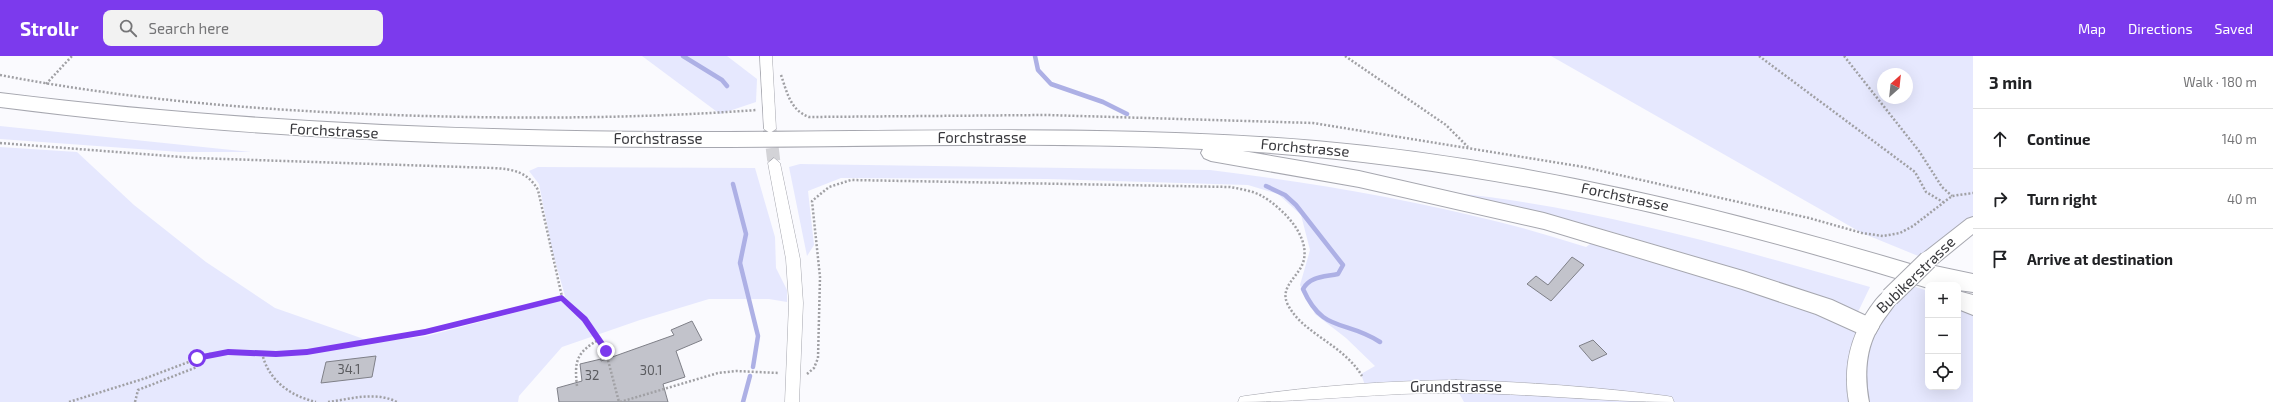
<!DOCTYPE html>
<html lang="en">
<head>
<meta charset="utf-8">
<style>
  :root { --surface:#fff; --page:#f2f2f2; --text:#202124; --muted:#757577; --line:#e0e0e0; --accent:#7c3aed }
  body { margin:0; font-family:"Exo 2",sans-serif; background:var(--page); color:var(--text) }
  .controls { position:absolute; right:12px; bottom:12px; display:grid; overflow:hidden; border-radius:8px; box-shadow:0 4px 16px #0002 }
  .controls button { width:36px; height:36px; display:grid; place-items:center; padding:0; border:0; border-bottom:1px solid var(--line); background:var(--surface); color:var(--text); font:20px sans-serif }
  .compass { position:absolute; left:1877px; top:12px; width:36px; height:36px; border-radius:50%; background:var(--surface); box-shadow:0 4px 16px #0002; rotate:27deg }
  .stop { position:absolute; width:12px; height:12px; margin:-9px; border:3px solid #7c3aed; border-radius:50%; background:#fff }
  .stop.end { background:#7c3aed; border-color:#fff; box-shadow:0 1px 4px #0008 }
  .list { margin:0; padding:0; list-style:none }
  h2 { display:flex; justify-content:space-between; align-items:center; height:52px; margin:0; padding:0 16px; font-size:17px }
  h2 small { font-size:13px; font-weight:400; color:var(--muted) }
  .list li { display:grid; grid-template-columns:26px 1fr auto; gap:12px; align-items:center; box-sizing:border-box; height:60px; padding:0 16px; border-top:1px solid var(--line) }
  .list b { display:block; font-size:15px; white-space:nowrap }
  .list em { font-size:13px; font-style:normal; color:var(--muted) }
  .icon { flex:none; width:22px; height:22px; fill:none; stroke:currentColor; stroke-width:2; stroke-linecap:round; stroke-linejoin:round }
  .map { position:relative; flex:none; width:1973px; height:346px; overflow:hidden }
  header { display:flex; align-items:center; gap:24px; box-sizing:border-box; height:56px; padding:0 20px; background:var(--accent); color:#fff }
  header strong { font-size:19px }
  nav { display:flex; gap:22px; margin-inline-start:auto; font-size:14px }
  .search { width:280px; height:36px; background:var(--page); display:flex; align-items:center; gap:10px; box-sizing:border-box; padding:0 14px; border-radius:8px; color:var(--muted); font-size:15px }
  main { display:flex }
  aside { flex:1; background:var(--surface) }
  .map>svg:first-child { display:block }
  .green { fill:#e6e8fe; fill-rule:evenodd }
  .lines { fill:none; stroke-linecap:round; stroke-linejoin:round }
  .stream { stroke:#adb0e5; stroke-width:4.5 }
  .building { fill:#c2c3cb; stroke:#7f8088 }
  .minor-tunnel { stroke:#d3d3d7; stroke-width:13; stroke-dasharray:13 6; stroke-linecap:butt }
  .minor-casing { stroke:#a6a7af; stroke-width:1 }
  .secondary-casing { stroke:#a6a7af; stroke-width:2 }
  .trunk-casing { stroke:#a6a7af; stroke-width:2 }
  .path { stroke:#a0a0a4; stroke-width:2.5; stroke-dasharray:2 2; stroke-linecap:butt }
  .minor { fill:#fff; fill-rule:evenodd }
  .secondary { fill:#fff; fill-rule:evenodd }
  .trunk { fill:#fff; fill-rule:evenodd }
  .secondary-bridge-casing { stroke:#a6a7af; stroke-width:20; stroke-linecap:butt }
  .secondary-bridge { stroke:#fff; stroke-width:18 }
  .route { fill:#7c3aed }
  .labels { text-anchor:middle; stroke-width:3; stroke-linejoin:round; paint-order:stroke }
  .number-label { font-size:13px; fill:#5b5c60 }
  .street-label { font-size:15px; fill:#39393d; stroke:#fff }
</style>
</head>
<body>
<header>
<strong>Strollr</strong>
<div class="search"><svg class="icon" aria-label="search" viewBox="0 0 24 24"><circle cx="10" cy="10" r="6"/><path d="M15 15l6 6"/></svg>Search here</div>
<nav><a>Map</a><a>Directions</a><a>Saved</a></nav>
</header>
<main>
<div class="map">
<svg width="1973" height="346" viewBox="0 0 1973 346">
  <rect width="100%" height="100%" fill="#fafafe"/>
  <g class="green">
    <path d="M642 0H727L757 23 756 46 720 58Z"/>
    <path d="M1551 0H1973V168L1928 204 1862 177ZM1883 18H1907V42H1883Z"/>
    <path d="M0 70 251 96H180L0 83Z"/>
    <path d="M0 91 77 96 134 149 206 206 275 252 361 282 369 287 427 280 544 249 565 240 552 194 539 128 529 115 538 111 755 112 775 181 776 212 787 234V246L769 243H709L640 264 562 291 519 340 518 346H0Z"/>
    <path d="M800 108 1210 114C1307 126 1405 142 1499 166 1528 173 1557 182 1586 191L1601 180 1867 271 1904 227 1928 235V331H1958V244L1973 249V346H1464L1455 330 1366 332 1361 318 1375 310 1346 282 1315 258 1300 229 1310 194 1301 159 1278 138 1248 129 1047 123 841 122 808 135 814 189 807 200 789 111Z"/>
    <path d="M1455 137C1596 152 1735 192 1870 231L1858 256 1723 209 1609 175Z"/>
  </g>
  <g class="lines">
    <g class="stream">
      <path d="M683 0 722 24 727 30"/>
      <path d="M1035 0 1038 14 1051 28 1103 46 1127 58"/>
      <path d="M733 128 746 178 740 207 758 280 753 311"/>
      <path d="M1266 130 1285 139 1296 149 1343 209 1338 218C1325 221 1310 220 1303 233 1323 278 1345 263 1380 286"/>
      <path d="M743 346 750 320"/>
    </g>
  </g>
  <g class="building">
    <path d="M1572 201 1584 209 1551 245 1527 228 1536 220 1548 229Z"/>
    <path d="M692 265 702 284 676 295 685 321 663 328 668 346H559L557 332 582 325 580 308 601 303V305L674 279 671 274Z"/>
    <path d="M1593 284 1607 298 1592 305 1579 290Z"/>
    <path d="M376 300 372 321 321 327 326 306Z"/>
  </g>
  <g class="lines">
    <path class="minor-tunnel" d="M770 73 774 107"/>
    <g class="minor-casing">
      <g id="minor">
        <path d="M760 0H772L776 73 770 77 764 73Z"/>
        <path d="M774 102 780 107 800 203 803 247 799 346H785L789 247 786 203 768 107Z"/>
        <path d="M1456 324C1527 326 1597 331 1667 340L1672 341 1674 346C1601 346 1529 337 1456 337 1383 336 1311 346 1238 346L1240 341 1245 340C1315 330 1385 325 1456 324Z"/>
      </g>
    </g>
    <g class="secondary-casing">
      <g id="secondary">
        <path d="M1973 161V178L1935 209 1928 211 1921 209 1919 204 1921 199 1967 163Z"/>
        <path d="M1890 233 1897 236 1899 241C1894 251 1886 259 1880 269 1865 292 1864 319 1869 346H1849C1843 311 1850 281 1870 252 1876 244 1881 236 1890 233Z"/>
      </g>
    </g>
    <g class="trunk-casing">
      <g id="trunk">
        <path d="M0 37C223 65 447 75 672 76 887 77 1102 67 1316 85 1524 103 1727 153 1927 213L1935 210 1973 218V236L1958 234V229H1928V232C1703 162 1479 110 1243 95L1359 115 1544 157 1743 215 1832 244 1875 264 1879 271 1875 278 1867 281 1816 258 1742 233 1544 173 1359 131 1211 105 1204 102 1201 97 1203 93C1026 84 848 92 670 91 446 90 223 80 0 51Z"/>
        <path d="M1958 235 1973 239V259L1958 253Z"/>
      </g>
    </g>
    <g class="path">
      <path d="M1345 0 1446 69 1468 91"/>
      <path d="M1759 0 1915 116 1926 136 1943 146"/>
      <path d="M1844 0 1919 95 1942 131 1952 140"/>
      <path d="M0 19C140 46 283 56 425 60 535 63 647 62 757 54"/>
      <path d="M781 19C787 36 790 54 809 61L1047 59 1313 67 1584 111 1809 162 1862 177 1883 180 1900 177 1913 170 1952 140 1973 137"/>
      <path d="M46 28 72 0"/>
      <path d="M0 87 195 102 493 112C513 113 528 116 538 134L562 241 585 263 604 289 619 346"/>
      <path d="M262 297C268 324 290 340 316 346"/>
      <path d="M807 318 814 312 818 302 820 221 812 145 829 131 851 124 1230 131C1241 133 1253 135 1262 140 1281 151 1309 178 1304 203 1301 220 1278 230 1288 249 1303 278 1343 288 1362 320"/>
      <path d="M577 330C574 304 577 296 600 283"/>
      <path d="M69 346 146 322 210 298 228 296 276 298 307 296 425 276 562 241"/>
      <path d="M135 346 138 334 197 311V302"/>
      <path d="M328 346C351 343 375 335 397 346"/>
      <path d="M620 346 718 317 736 315 779 317"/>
    </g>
    <use href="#minor" class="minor"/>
    <use href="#secondary" class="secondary"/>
    <use href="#trunk" class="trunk"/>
    <g class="secondary-bridge-casing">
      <path id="secondary-bridge" d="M1890 241 1928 204"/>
    </g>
    <use href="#secondary-bridge" class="secondary-bridge"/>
  </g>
  <path class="route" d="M562 239 587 261 609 293V297H604L582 265 561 245 425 279 307 299 276 301 228 299 197 305 193 302 197 299 228 293 276 295 307 293 425 273Z"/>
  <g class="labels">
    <g class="number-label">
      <text x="349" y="318">34.1</text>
      <text x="651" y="319">30.1</text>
      <text x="592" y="324">32</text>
    </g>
    <g class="street-label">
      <text transform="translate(334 75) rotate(3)" y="5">Forchstrasse</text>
      <text x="982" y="87">Forchstrasse</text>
      <text x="658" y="88">Forchstrasse</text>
      <text transform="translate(1305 92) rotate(5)" y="5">Forchstrasse</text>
      <text transform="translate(1625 141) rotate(12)" y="5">Forchstrasse</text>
      <text transform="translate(1916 219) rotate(-44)" y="5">Bubikerstrasse</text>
      <text x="1456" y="336">Grundstrasse</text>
    </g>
  </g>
</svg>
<div class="controls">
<button>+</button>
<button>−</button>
<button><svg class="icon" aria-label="locate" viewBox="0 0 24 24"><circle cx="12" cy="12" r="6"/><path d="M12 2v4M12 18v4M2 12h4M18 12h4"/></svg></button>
</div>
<svg class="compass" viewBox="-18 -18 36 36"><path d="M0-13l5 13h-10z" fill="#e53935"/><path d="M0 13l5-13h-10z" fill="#757577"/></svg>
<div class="stop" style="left:197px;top:302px"></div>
<div class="stop end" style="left:606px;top:295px"></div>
</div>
<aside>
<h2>3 min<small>Walk · 180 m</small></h2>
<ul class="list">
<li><svg class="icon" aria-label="ahead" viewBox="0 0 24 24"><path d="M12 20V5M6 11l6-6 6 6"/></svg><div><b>Continue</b></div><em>140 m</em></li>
<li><svg class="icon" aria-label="right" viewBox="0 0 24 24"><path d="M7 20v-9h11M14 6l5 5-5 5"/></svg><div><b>Turn right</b></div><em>40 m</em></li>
<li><svg class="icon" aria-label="arrive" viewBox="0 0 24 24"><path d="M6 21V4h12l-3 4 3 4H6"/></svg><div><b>Arrive at destination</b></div></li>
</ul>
</aside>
</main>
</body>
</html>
